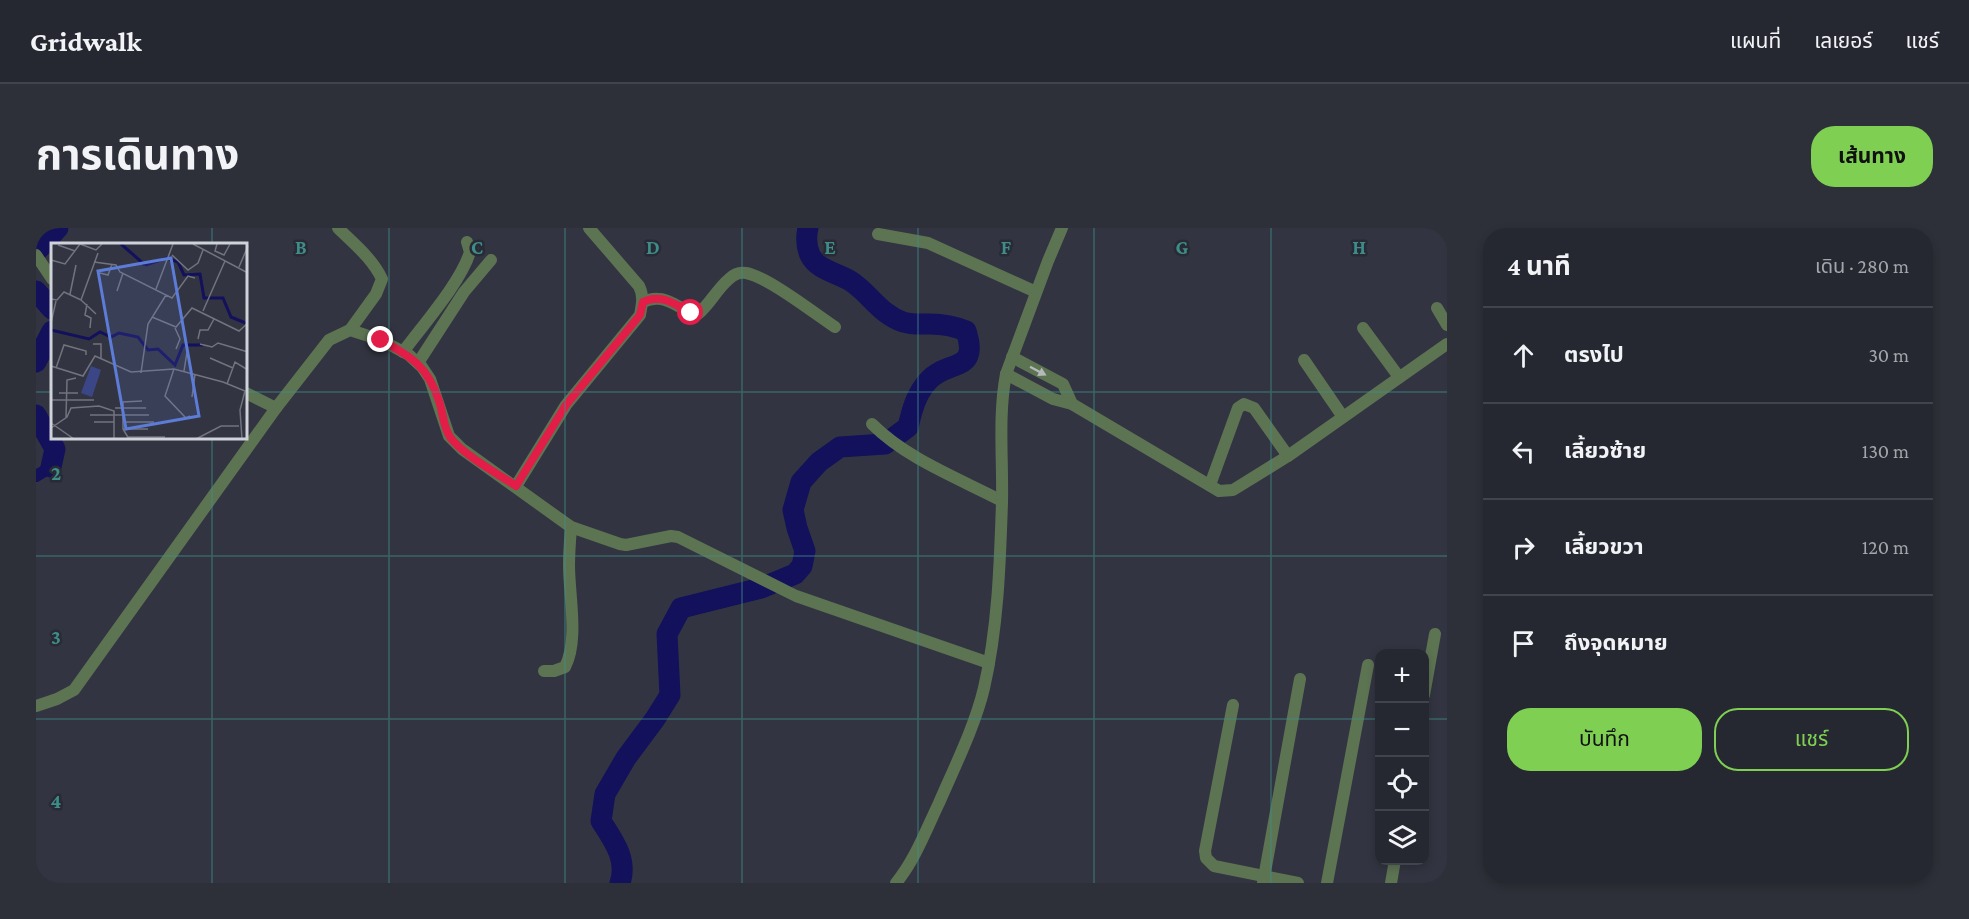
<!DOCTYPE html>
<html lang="th">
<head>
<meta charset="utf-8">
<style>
  :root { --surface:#262831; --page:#2e3039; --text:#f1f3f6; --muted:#a4a6ab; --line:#42444d; --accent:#7fd052 }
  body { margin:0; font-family:"Crimson Pro","Noto Sans Thai",serif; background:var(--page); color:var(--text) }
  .controls { position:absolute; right:18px; bottom:18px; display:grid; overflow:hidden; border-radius:12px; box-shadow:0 3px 9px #0003 }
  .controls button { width:54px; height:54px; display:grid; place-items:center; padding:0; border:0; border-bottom:2px solid var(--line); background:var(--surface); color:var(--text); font:30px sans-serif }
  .stop { position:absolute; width:18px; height:18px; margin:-14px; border:4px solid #e11d48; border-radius:50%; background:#fff }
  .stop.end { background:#e11d48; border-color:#fff; box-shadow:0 2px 6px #0008 }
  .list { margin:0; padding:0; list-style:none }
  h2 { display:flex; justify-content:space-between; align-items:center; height:78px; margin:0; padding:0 24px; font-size:26px }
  h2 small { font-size:20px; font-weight:400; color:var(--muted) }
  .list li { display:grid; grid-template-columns:39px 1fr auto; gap:18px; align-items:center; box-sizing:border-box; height:96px; padding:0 24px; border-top:2px solid var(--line) }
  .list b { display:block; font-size:22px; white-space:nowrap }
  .list em { font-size:20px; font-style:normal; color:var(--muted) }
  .actions { display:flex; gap:12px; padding:18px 24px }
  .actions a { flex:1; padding:14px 0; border:2px solid var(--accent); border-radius:24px; text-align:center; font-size:21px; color:var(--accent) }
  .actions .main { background:var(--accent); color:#111 }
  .icon { flex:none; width:33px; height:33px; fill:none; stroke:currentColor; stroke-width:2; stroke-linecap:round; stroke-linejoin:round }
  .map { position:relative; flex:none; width:1411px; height:655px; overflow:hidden; border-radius:24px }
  header { display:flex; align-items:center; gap:36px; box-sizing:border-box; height:84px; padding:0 30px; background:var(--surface); border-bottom:2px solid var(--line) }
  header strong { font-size:28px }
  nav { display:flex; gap:33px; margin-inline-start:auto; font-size:21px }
  .intro { display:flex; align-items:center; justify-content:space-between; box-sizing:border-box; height:144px; padding:0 36px }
  h1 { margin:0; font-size:42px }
  .button { padding:15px 27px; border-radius:24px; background:var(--accent); color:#111; font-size:21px; font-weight:700 }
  main { display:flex; gap:36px; padding:0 36px }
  aside { flex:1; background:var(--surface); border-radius:24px; box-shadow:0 3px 9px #0003 }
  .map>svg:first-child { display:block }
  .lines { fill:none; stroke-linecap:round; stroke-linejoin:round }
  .canal { stroke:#13105c; stroke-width:12 }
  .river { stroke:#13105c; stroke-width:21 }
  .street { stroke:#5d7453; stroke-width:12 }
  .oneway { fill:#b3bab8 }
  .route { stroke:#e11d48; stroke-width:8 }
  .grid { fill:none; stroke:#3f8d89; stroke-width:1.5; stroke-opacity:0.55 }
  .inset-river { fill:none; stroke:#13105c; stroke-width:3 }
  .inset-road { fill:none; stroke:#71747e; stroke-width:1.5 }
  .view { fill:#5c7cd8; fill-opacity:0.15; stroke:#5c7cd8; stroke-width:3 }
  .inset-edge { fill:none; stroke:#d0d2d9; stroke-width:3 }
  .grid-label { font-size:20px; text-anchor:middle; font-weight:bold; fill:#3f8d89; stroke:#282b36; stroke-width:5; stroke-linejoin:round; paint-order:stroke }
</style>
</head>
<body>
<header>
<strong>Gridwalk</strong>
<nav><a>แผนที่</a><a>เลเยอร์</a><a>แชร์</a></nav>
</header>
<div class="intro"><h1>การเดินทาง</h1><a class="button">เส้นทาง</a></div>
<main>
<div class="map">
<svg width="1411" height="655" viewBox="0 0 1411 655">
  <rect width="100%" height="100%" fill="#323541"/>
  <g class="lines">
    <path class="canal" d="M0 248 15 239"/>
    <g class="river">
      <path d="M0 24 22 0"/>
      <path d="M0 63 16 81"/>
      <path d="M0 134 16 103"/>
      <path d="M0 187 19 221 15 239"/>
      <path d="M584 655C592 631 577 612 565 593L569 566 590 530 619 491 634 467 631 406 645 380 725 360 759 346 766 338 769 323 761 300 757 282 765 254 783 234 804 219 849 216 872 199C876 182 880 166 892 153 911 131 944 146 930 103 918 98 907 96 894 96 884 96 877 97 867 94 845 87 834 66 816 54 803 45 782 43 774 27 770 18 770 9 772 0"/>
    </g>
    <g class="street">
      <path d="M302 0C318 16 336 30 346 51L340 66 314 102"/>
      <path d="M842 6 892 15 1000 64"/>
      <path d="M0 27 16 51"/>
      <path d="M607 74C629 63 641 82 662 86 674 76 681 61 693 51 698 46 704 44 710 45 732 49 778 85 799 99"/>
      <path d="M1401 80 1411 97"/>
      <path d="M1327 100 1363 149"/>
      <path d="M367 124C387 97 425 54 434 24L431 14"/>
      <path d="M976 129 1027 156 1036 176"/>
      <path d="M1268 132 1307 189"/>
      <path d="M382 135 428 64 455 32"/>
      <path d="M970 146 1017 171 1036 176 1183 263 1197 262 1252 228 1411 116"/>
      <path d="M210 165 240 180"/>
      <path d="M836 196C871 231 922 250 966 273"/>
      <path d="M1174 257 1202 180 1208 176 1218 180 1252 228"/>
      <path d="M480 258 530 177 604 87C606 76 608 68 603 58L553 0"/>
      <path d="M508 443H518L529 439C543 412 533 368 533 337 533 325 534 312 535 299"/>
      <path d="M1388 467 1399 406"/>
      <path d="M1197 477 1169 623 1170 630 1178 638 1262 655"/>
      <path d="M0 478 21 471 38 462 240 180 293 112 314 102 345 112 373 127 386 139 394 151 413 208 426 221 535 299 584 316 590 317 635 308 642 309 760 368 953 435"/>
      <path d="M860 655C879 632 890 602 903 575 919 538 939 498 948 460 962 400 964 335 966 274 967 231 962 188 970 146L1012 33 1026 0"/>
      <path d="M1227 655 1264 451"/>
      <path d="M1291 655 1332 437"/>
      <path d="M1355 655 1359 632"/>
    </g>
  </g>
  <defs><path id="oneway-solid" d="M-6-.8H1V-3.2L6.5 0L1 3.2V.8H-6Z" transform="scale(1.5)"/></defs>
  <use class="oneway" href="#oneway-solid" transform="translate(1002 143) rotate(28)"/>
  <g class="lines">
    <path class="route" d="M345 112C376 129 392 139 403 173 407 184 407 199 414 209 426 226 462 246 480 258L530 177 604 87 607 74C624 65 639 76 655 85"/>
  </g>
  <path class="grid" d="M176 0V16M353 0V655M529 0V655M706 0V655M882 0V655M1058 0V655M1235 0V655M0 164H16M210 164H1411M176 210V655M0 328H1411M0 491H1344M1388 491H1411"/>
  <g transform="translate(15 15)">
    <rect width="196" height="196" fill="#323541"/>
    <path d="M40 123 50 127 41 154 30 150Z" fill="#3b4686"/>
    <path class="inset-river" d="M70 1 94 22M94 22 116 15 127 19 133 32 149 31 153 55H172L180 74 197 81M0 87 38 96 49 89 60 94 68 90 87 94 97 107 107 106 124 122 132 102H152"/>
    <path class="inset-road" d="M29 1 45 7 51 1M142 1 197 30M166 1 164 8 173 12 179 1M7 2 24 8M121 12 137 27 147 20 152 7M0 17 14 21 29 1M43 19 65 22 69 29 115 52 97 81 90 130M188 24 197 3M49 30 57 32 61 21M105 46 122 1M66 48 72 30M19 51 25 22M115 52 121 55 137 33 144 35M0 56 6 57 13 49 30 57 47 10M30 57 45 71M36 61 34 72 40 75 39 85M152 68 174 18M101 74 125 84 141 65 188 88 197 80M0 80 5 58M124 85 129 96 125 106M147 96 149 87H157L163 76M42 101H50V115M149 101 161 104 167 100 197 109M159 115 182 125M0 123 32 133 44 113 80 129 123 126 172 139 194 148 189 167 191 196M5 125 13 102 35 108V112M123 126 114 153 135 175 139 173M133 128 136 109M176 141 184 119 197 127M8 150H27M141 154 144 131M0 157H43M64 165H95M39 172H98M15 174 16 137 25 135M43 179H63M72 179H103M0 180 23 196M0 185 16 174 20 165 48 163 63 168V196M72 186H97M77 194H114M78 196 72 186V159L91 158M145 196 170 183H188"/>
    <path class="view" d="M120 15 148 173 75 186 47 28Z"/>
    <rect width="196" height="196" class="inset-edge"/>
  </g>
  <g class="grid-label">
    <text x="265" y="26">B</text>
    <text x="441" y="26">C</text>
    <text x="617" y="26">D</text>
    <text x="794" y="26">E</text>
    <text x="970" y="26">F</text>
    <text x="1146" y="26">G</text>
    <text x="1323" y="26">H</text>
    <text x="20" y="252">2</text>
    <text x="20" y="416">3</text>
    <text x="20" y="580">4</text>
  </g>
</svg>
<div class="controls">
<button>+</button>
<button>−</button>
<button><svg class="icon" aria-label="locate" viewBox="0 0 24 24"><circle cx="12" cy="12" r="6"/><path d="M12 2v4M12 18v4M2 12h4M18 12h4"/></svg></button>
<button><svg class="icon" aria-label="layers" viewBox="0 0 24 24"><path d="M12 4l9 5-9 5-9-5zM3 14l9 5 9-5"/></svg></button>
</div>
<div class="stop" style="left:655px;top:85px"></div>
<div class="stop end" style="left:345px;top:112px"></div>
</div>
<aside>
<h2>4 นาที<small>เดิน · 280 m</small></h2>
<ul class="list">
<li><svg class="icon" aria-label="ahead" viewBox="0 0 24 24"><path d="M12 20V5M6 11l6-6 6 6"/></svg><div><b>ตรงไป</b></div><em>30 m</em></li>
<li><svg class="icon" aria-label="left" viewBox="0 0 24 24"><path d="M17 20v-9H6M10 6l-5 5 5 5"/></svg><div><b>เลี้ยวซ้าย</b></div><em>130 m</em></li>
<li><svg class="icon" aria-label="right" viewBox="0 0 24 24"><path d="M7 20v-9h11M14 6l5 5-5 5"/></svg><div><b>เลี้ยวขวา</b></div><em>120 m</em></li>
<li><svg class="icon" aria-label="arrive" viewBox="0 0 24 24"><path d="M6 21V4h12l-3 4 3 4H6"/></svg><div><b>ถึงจุดหมาย</b></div></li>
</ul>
<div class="actions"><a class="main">บันทึก</a><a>แชร์</a></div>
</aside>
</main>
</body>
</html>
